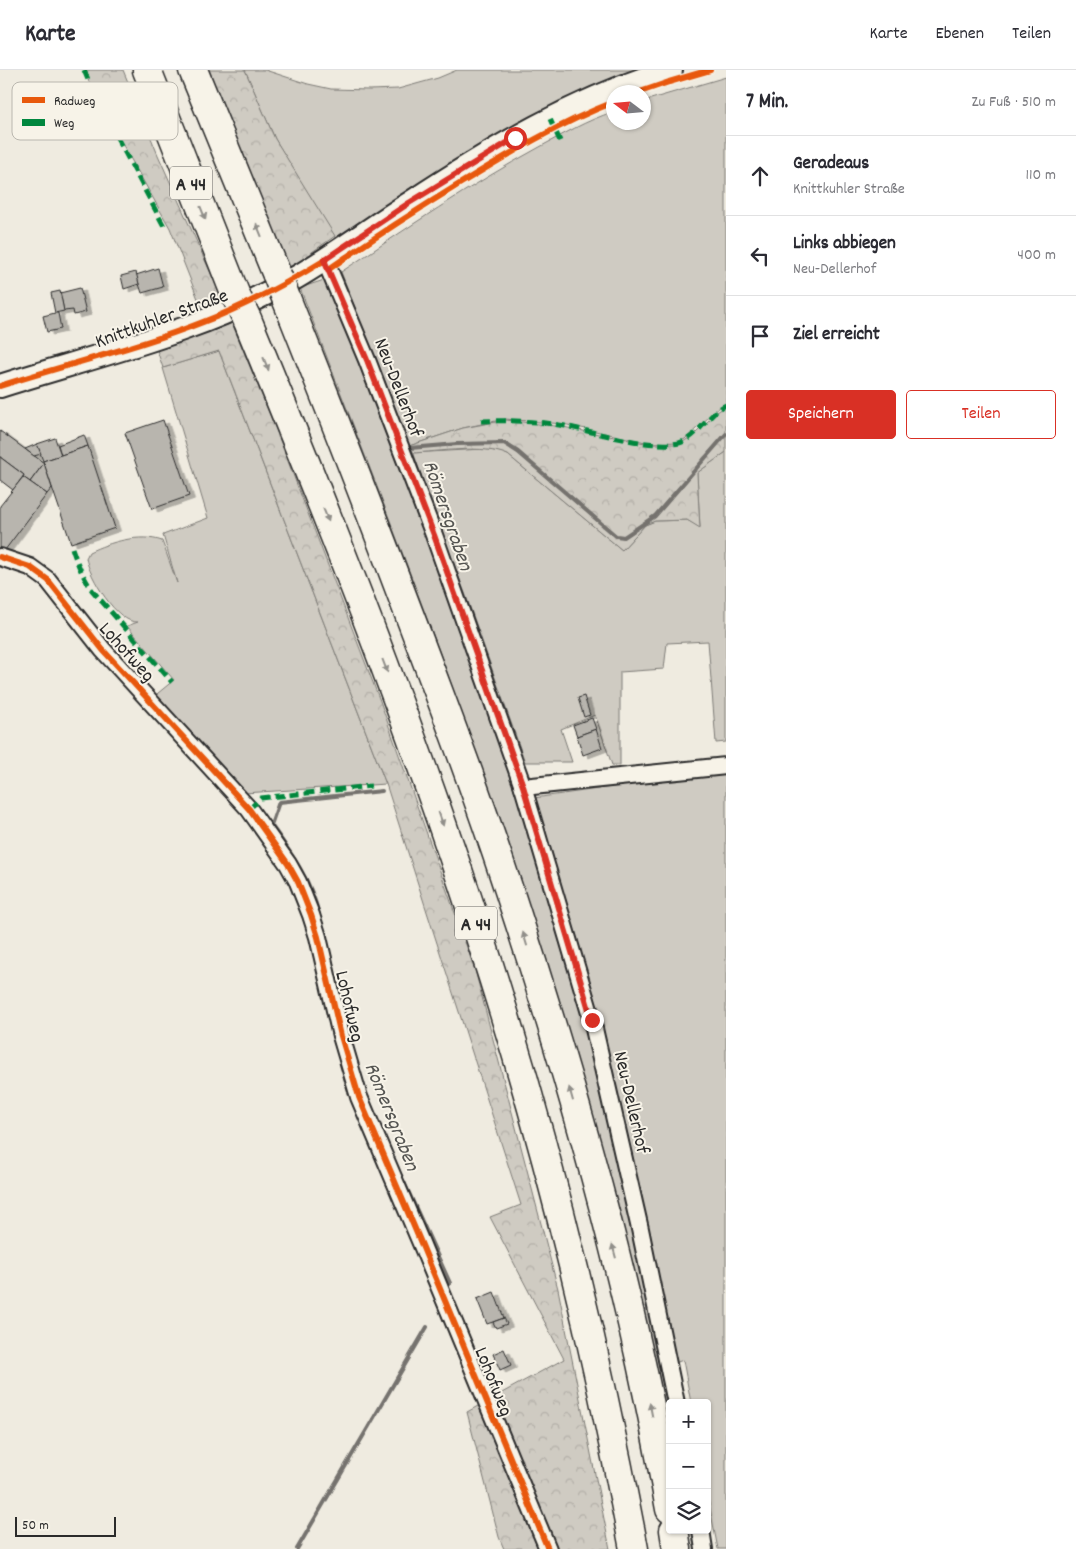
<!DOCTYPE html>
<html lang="de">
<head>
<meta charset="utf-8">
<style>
  :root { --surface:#fff; --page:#f7f7f7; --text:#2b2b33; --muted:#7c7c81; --line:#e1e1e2; --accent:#d93025 }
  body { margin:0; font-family:Dekko,sans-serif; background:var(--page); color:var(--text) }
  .controls { position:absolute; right:15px; bottom:15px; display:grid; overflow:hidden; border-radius:5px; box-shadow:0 1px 4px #0004 }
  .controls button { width:45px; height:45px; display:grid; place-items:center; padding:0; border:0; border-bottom:1px solid var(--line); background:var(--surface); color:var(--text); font:25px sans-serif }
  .compass { position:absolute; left:606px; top:15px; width:45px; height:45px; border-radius:50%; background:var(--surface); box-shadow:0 1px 4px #0004; rotate:286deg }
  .scale { position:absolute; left:15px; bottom:12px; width:101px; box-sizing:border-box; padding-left:5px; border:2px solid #2b2b2b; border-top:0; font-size:14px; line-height:18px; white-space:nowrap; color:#2b2b2b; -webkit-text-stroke:4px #f7f3e8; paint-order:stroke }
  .stop { position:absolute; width:15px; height:15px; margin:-11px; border:4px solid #d93025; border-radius:50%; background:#fff }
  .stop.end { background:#d93025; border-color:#fff; box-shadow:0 1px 5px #0008 }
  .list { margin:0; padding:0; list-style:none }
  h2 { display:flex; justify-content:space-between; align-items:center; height:65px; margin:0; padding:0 20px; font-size:21px }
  h2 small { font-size:16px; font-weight:400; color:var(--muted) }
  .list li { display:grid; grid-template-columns:32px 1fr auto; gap:15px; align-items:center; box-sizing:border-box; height:80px; padding:0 20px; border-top:1px solid var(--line) }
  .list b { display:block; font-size:19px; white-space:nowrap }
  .list p { margin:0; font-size:16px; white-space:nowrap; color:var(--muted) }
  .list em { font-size:16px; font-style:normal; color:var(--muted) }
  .actions { display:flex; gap:10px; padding:15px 20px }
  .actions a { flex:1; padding:11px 0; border:1px solid var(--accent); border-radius:5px; text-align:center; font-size:18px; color:var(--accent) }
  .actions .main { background:var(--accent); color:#fff }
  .icon { flex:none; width:28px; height:28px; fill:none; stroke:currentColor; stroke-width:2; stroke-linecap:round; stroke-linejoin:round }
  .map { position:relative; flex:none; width:726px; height:1479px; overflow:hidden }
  header { display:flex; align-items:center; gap:30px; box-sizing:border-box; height:70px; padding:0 25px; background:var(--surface); border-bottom:1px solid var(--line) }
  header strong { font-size:24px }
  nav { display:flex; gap:28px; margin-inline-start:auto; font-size:18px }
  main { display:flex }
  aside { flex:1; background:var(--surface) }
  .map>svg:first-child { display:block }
  .green { fill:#cfcbc2; stroke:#7d7b76 }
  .forest { fill:url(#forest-crowns); stroke:#7d7b76 }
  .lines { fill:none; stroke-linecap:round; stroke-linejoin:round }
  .stream { stroke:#74726e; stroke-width:4 }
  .building { fill:#b8b5ae; stroke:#2b2b2b; filter:url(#shadow) }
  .street-casing { stroke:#2b2b2b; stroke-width:20 }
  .secondary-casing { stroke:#2b2b2b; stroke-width:26 }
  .highway-casing { stroke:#2b2b2b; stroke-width:31 }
  .street { stroke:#f7f3e8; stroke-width:16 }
  .secondary { stroke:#f7f3e8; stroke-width:22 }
  .highway { stroke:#f7f3e8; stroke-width:28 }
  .highway-bridge-casing { stroke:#2b2b2b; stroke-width:31; stroke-linecap:butt }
  .highway-bridge { stroke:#f7f3e8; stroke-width:28 }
  .quiet { stroke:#00873e; stroke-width:5; stroke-dasharray:10 5; stroke-linecap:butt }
  .cycleway-casing { stroke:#f7f3e8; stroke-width:9 }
  .cycleway { stroke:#e8590c; stroke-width:6 }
  .oneway { fill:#918f8a }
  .route { stroke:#d93025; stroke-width:6 }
  .labels { text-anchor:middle; stroke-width:4; stroke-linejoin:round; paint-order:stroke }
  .shield { fill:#f7f3e8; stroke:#686764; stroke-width:1 }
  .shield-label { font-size:19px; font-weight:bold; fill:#2b2b2b }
  .street-label { font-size:20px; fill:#2b2b2b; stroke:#f7f3e8 }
  .water-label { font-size:21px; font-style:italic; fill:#555552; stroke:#f7f3e8 }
  .key { fill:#f7f3e8; stroke:#bab7af; stroke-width:1 }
  .key-label { font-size:14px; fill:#2b2b2b }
</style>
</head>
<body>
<header>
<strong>Karte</strong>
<nav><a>Karte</a><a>Ebenen</a><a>Teilen</a></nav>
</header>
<main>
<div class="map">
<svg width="726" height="1479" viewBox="0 0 726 1479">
  <defs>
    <pattern id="forest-crowns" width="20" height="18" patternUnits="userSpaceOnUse" patternTransform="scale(1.25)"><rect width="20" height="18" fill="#cfcbc2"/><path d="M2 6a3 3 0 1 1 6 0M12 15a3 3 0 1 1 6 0" fill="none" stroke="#b2aea7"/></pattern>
    <filter id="shadow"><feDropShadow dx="5.5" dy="3" stdDeviation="0" flood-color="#0004"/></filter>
  </defs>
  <rect width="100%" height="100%" fill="#efebe0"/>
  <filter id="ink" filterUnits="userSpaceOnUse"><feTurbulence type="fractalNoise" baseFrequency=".02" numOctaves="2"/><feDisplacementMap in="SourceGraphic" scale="10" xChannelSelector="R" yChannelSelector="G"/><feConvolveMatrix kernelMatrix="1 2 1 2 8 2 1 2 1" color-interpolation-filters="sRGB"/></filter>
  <g filter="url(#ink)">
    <g class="green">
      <path d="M245 0H265L308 14 331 19 369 20 398 19 438 8 457 0H648L337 171 275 69Z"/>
      <path d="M726 7V334L722 335 685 369 679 372 650 373 563 354 505 349 463 358 409 376 341 202C406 159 470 115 538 78 562 65 587 50 613 42L614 52H644V31Z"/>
      <path d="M327 209 429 467 518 717 584 949 633 1142 670 1333V1368C638 1228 607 1087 565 950 489 701 394 460 300 218Z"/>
      <path d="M219 281 386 714 244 723 152 628 174 610 127 556 138 552C117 554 89 506 86 488L89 482C110 472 140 463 162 471L177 513 163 465 208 448 163 298Z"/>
      <path d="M483 379 501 382 508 385 622 480 645 455 655 451 687 450 700 457 697 403 726 382V672L716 673 708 571 667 573 664 599 620 602V695H612L595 645 561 659 572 692H525L465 523 411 383Z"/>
      <path d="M726 701V1479H718L707 1423V1333H691L683 1290 675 1293 534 728Z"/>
    </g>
    <g class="forest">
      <path d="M84 0H123L158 85 225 235 204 244 170 158 94 24Z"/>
      <path d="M205 0H245L275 69 335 166 312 182 310 192 290 205Z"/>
      <path d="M232 253 276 360 380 631 475 900 558 1219 610 1479H504L499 1467 467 1342 564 1289 490 1147 521 1135 386 714 219 281 163 298 157 280Z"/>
      <path d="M726 336V382L697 403 700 458 687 450 655 451 645 455 622 480 508 385C484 374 439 382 411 383L409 376 463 358 506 350 563 357 650 374H680L695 364 717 342Z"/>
    </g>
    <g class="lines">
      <g class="stream">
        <path d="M420 406 410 378 457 374 504 373 518 382 616 466 624 467 655 446 726 364"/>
        <path d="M319 845C311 810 291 783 271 755L279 732 382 721"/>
        <path d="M404 1112 450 1213"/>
        <path d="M297 1479 427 1257"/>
      </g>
    </g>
    <g class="building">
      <path d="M158 198 163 217 142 223 136 205Z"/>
      <path d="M136 202 139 214 124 219 121 206Z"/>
      <path d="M80 218 86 242 74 245 73 240 64 241 60 223Z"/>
      <path d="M60 221 64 241 55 243 51 223Z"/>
      <path d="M55 243H58L61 259 47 262 43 246Z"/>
      <path d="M163 350 189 426 152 439 125 363Z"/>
      <path d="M0 361 44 393 30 412 23 407 24 405 0 387Z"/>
      <path d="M84 365 88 376 61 385 58 375Z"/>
      <path d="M55 368 61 385 43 391 37 374Z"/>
      <path d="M37 374 41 384 34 386 25 379Z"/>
      <path d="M88 376 115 458 71 473 43 391Z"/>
      <path d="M0 387 24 405 13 420 0 410Z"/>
      <path d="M44 393 52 418 47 424 30 412Z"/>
      <path d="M23 407 47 424 2 484H0V436Z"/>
      <path d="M584 626 590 645 584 647 578 628Z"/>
      <path d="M592 648 596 659 577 666 573 655Z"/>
      <path d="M596 659 602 678 583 685 577 666Z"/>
      <path d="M494 1222 504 1248 487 1254 477 1229Z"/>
      <path d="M504 1248 507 1254 496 1258 493 1252Z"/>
      <path d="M504 1279 511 1295 500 1300 493 1284Z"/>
    </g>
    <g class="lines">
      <g class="street-casing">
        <g id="street">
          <path d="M325 190 367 290 434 465 523 717 592 950 640 1159 676 1333"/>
          <path d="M0 487 30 497 48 510 103 580 249 739 288 794 298 812 311 845 318 867 341 966 359 1027 421 1173 548 1479"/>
          <path d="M523 717 726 696"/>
          <path d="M701 1460 704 1479"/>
        </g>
      </g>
      <g class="secondary-casing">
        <path id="secondary" d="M0 316C101 284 204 261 297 207 336 184 372 157 410 133 492 79 577 28 671 0"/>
      </g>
      <g class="highway-casing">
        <g id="highway">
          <path d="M147 0 236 226"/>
          <path d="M193 0 277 205"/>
          <path d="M286 228C328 333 369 438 409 544 446 641 483 739 515 839 567 998 614 1162 648 1326 656 1363 663 1401 670 1439"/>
          <path d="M247 249C341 477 432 707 504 943 558 1119 600 1298 634 1479"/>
          <path d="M674 1460 677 1479"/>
        </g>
      </g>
      <use href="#street" class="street"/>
      <use href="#secondary" class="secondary"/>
      <use href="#highway" class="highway"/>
      <g class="highway-bridge-casing">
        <g id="highway-bridge">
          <path d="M277 205 286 228"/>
          <path d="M236 226 247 249"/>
        </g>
      </g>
      <use href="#highway-bridge" class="highway-bridge"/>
      <g class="quiet">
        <path d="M84 0 94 24 166 160"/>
        <path d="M550 49 560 71"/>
        <path d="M481 351C509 350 538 351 565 356 595 362 651 379 679 373 698 368 708 343 726 335"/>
        <path d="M72 478C77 493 83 507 92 520L172 612"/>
        <path d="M249 739 261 728 371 716"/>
      </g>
      <g class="cycleway-casing">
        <g id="cycleway">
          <path d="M640 22 669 12 710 0"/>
          <path d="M329 199C372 169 417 140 461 113 510 83 560 53 614 32"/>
          <path d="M0 316C68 294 137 278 203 252 245 236 286 214 325 190"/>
          <path d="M0 487 30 497 48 510 103 580 249 739 288 794 298 812 311 845 318 867 341 966 359 1027 421 1173 548 1479"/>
        </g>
      </g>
      <use href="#cycleway" class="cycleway"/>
    </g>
    <defs><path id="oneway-solid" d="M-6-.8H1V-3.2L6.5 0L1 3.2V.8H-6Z" transform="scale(1.25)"/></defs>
    <g class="oneway">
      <use href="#oneway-solid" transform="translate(203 143) rotate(68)"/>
      <use href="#oneway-solid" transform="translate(259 160) rotate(-112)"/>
      <use href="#oneway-solid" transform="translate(266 294) rotate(68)"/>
      <use href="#oneway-solid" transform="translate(326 445) rotate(68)"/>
      <use href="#oneway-solid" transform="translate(385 596) rotate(69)"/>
      <use href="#oneway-solid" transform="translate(441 749) rotate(71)"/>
      <use href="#oneway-solid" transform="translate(525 869) rotate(-107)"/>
      <use href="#oneway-solid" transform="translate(571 1024) rotate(-106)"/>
      <use href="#oneway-solid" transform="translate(614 1181) rotate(-105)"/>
      <use href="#oneway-solid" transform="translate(651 1340) rotate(-101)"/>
    </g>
  </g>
  <g class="lines" filter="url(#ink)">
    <path class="route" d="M515 68 409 133 324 190 367 290 434 465 523 716 592 950"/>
  </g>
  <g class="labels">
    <g class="shield">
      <rect x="170" y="96.5" width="42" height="33" rx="4"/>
      <rect x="455" y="836.5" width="42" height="33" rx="4"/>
    </g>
    <g class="shield-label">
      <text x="191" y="120">A 44</text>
      <text x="476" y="860">A 44</text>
    </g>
    <g class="street-label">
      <text transform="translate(161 247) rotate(-20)" y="7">Knittkuhler Straße</text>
      <text transform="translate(400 317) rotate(69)" y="7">Neu-Dellerhof</text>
      <text transform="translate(128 581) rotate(48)" y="7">Lohofweg</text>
      <text transform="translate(351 936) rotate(77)" y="7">Lohofweg</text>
      <text transform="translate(633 1032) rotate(77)" y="7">Neu-Dellerhof</text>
      <text transform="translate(495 1311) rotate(68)" y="7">Lohofweg</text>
    </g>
    <g class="water-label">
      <text transform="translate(449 445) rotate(71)" y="7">Römersgraben</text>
      <text transform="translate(393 1046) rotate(68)" y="7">Römersgraben</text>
    </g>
  </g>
  <rect x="12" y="12" width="166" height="58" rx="8" class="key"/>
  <rect x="22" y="27" width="23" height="6" fill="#e8590c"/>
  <rect x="22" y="49" width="23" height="7" fill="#00873e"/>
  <g class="key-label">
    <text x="54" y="35">Radweg</text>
    <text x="54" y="57">Weg</text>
  </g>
</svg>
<div class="controls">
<button>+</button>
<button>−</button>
<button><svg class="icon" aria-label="layers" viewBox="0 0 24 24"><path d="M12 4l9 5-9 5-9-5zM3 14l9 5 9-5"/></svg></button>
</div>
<svg class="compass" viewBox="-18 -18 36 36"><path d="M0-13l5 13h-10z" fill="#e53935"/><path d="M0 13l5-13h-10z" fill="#7c7c81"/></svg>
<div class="scale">50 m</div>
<div class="stop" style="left:515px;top:68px"></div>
<div class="stop end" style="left:592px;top:950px"></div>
</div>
<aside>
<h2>7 Min.<small>Zu Fuß · 510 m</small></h2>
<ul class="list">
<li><svg class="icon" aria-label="ahead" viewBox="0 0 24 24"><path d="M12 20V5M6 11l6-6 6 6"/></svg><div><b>Geradeaus</b><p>Knittkuhler Straße</p></div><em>110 m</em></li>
<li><svg class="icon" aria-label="left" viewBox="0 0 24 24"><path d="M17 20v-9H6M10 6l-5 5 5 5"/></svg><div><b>Links abbiegen</b><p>Neu-Dellerhof</p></div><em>400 m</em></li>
<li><svg class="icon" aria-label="arrive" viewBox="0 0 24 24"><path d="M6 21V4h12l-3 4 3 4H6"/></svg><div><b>Ziel erreicht</b></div></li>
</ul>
<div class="actions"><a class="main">Speichern</a><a>Teilen</a></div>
</aside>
</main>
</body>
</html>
